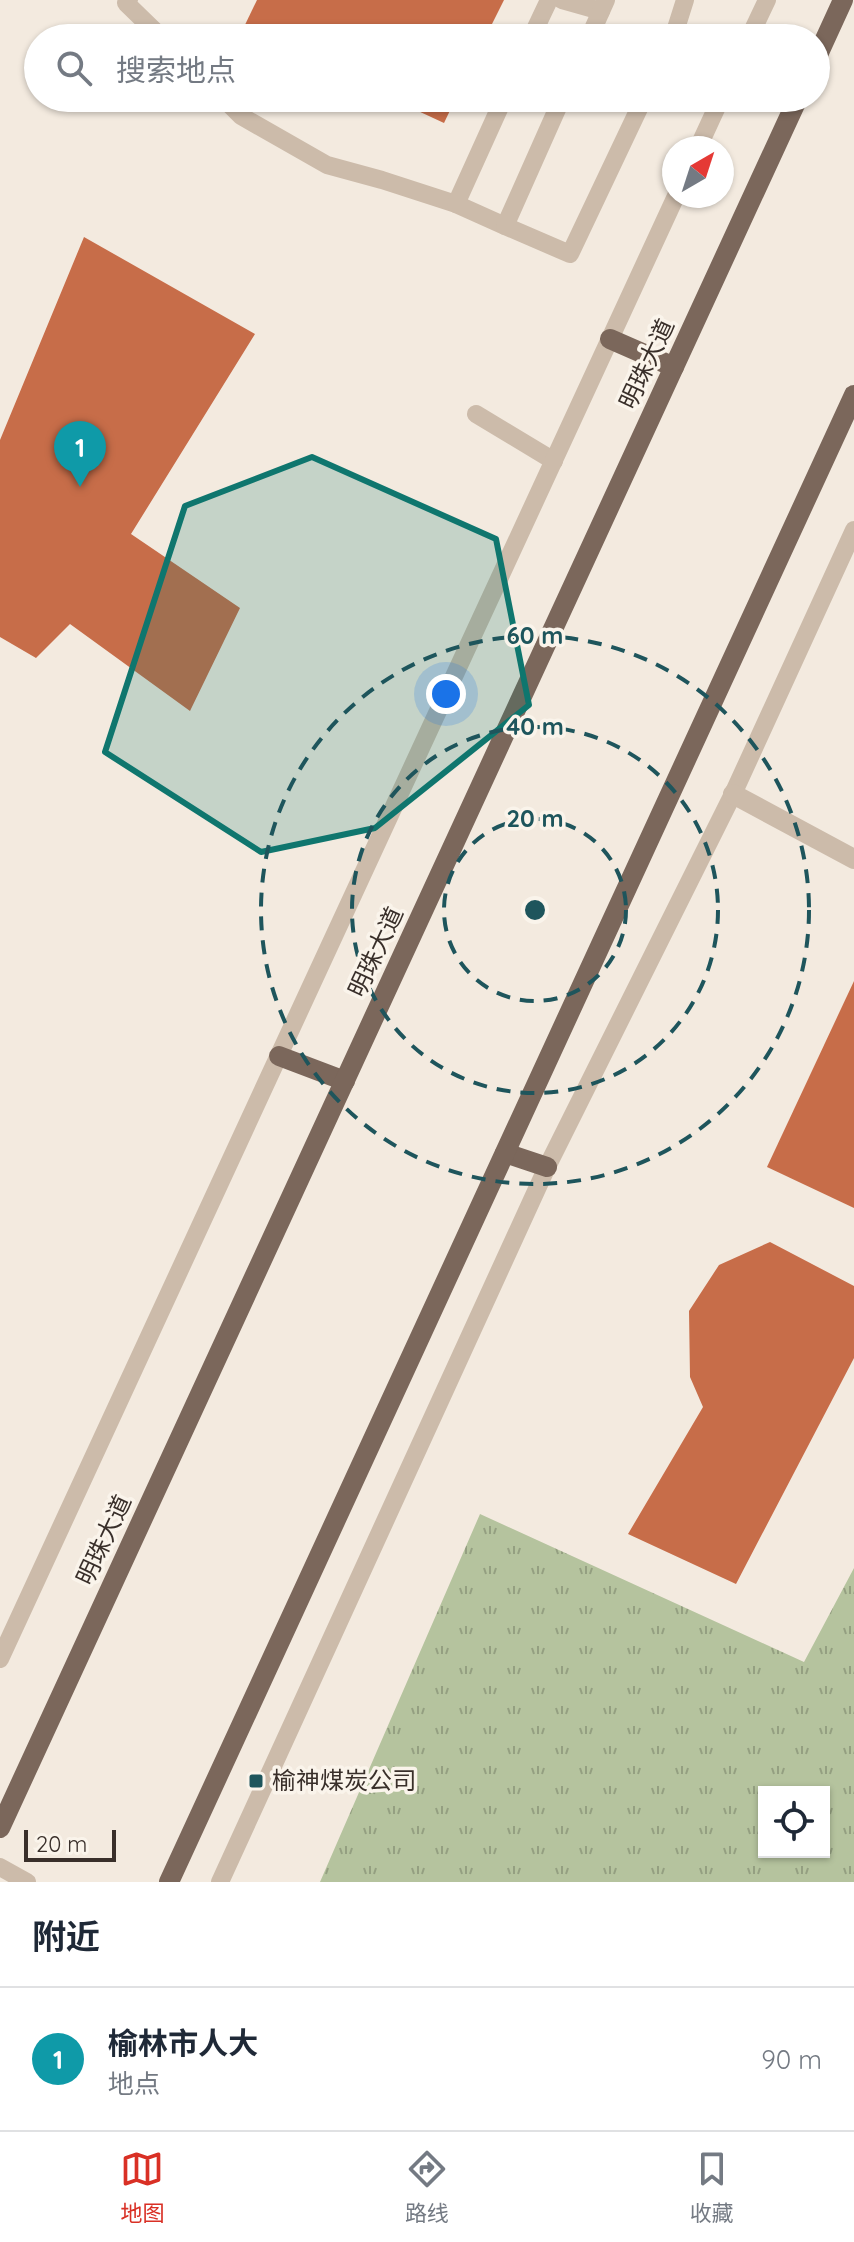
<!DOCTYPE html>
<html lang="zh">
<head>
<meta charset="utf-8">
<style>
  :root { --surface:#fff; --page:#f2f2f3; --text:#1f2937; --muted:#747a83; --line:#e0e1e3; --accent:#d93025 }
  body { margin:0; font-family:Quicksand,"Noto Sans SC",sans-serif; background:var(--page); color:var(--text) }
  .controls { position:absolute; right:24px; bottom:24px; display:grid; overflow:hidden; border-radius:0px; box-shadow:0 2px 6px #0004 }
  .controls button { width:72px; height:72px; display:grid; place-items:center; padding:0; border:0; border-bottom:2px solid var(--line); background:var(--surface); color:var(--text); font:40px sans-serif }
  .compass { position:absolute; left:662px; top:136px; width:72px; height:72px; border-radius:50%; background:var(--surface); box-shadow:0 2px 6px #0004; rotate:39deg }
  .scale { position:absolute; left:24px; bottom:20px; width:92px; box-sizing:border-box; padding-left:8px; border:4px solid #392f2a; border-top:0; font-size:22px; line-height:28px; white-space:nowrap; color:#392f2a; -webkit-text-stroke:6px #faf4eb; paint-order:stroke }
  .you { position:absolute; left:446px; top:694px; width:28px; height:28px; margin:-20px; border:6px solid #fff; border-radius:50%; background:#1a73e8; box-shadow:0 0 0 12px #1a73e833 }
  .badge { display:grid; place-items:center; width:52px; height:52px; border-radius:50%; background:var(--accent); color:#fff; font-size:26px; font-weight:700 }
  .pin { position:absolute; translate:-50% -66px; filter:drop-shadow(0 2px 4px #0008) }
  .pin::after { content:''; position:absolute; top:42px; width:28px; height:24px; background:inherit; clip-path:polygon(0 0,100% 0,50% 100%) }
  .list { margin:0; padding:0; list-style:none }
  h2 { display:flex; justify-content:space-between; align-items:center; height:104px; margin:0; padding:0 32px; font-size:34px }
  h2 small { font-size:26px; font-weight:400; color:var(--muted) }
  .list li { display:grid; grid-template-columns:52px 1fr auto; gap:24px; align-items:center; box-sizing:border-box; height:144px; padding:0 32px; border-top:2px solid var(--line) }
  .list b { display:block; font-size:30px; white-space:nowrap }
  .list p { margin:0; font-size:26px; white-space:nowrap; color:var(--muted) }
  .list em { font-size:26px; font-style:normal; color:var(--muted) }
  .icon { flex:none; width:44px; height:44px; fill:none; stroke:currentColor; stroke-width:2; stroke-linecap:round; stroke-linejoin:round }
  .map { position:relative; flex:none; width:854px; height:1882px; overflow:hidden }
  .search { position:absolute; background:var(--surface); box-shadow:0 2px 6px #0004; left:24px; right:24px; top:24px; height:88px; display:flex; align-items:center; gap:20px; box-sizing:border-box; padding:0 28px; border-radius:44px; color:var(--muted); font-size:30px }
  .sheet { height:248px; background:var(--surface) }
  nav { display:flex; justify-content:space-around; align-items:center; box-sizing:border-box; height:112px; border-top:2px solid var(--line); background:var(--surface); font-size:22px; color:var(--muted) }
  nav a { display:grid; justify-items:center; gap:4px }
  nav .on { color:var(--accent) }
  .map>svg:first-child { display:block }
  .grass { fill:url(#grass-tufts); fill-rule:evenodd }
  .building { fill:#c76d49 }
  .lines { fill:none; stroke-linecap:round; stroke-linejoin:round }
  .service { stroke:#cba; stroke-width:18 }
  .minor { stroke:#cba; stroke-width:20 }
  .primary { stroke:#7b675b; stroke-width:20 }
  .marked { fill:#0f766e; fill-opacity:0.2; stroke:#0f766e; stroke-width:6; stroke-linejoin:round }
  .ring { fill:none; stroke:#1e555c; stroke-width:4; stroke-dasharray:14 10 }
  .poi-dot { fill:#1e555c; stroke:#faf4eb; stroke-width:3 }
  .labels { text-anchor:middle; stroke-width:7; stroke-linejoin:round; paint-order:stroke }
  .street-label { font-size:24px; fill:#392f2a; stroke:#faf4eb }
  .poi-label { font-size:24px; fill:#392f2a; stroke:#faf4eb; text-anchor:start }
  .centre { fill:#1e555c; stroke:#faf4eb; stroke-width:4 }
  .ring-label { font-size:24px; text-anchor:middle; font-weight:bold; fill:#1e555c; stroke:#faf4eb; stroke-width:7; stroke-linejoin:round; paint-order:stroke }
</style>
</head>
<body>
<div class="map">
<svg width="854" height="1882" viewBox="0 0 854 1882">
  <defs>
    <pattern id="grass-tufts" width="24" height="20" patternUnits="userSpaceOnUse" patternTransform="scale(2)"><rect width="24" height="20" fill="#b5c39e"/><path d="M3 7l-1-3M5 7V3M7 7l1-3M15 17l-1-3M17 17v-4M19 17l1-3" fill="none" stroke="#949f81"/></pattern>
  </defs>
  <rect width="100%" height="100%" fill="#f3eadf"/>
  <path class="grass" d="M480 1514 804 1662 854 1568V1882H320ZM764 1792H824V1852H764Z"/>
  <g class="building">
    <path d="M257 0H504L485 38H258L242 31Z"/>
    <path d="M390 98H456L444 123Z"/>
    <path d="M84 237 255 334 131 534 240 608 190 711 70 624 36 658 0 637V440Z"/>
    <path d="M854 981V1208L767 1167Z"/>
    <path d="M770 1242 854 1286V1358L736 1584 628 1534 703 1407 690 1377 689 1311 719 1265Z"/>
  </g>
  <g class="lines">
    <g class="service">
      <path d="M129 0 126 3 162 38"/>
      <path d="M562 0 601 11"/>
      <path d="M531 38 549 0"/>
      <path d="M589 38 606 0"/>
      <path d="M673 38 685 0"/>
      <path d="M749 38 767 0"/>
      <path d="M223 98 241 116 327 165 382 180 456 204"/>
      <path d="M504 98 456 204 505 226"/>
      <path d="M562 98 505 226 570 254 644 98"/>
      <path d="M698 148 721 98"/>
      <path d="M476 414 554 461"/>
      <path d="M0 1659 676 196"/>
      <path d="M0 1867 27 1882"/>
      <path d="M220 1882 547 1167 733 794 854 530"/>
    </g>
    <path class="minor" d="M733 794 854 859"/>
    <g class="primary">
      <path d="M816 59 843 0"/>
      <path d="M610 339 674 367"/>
      <path d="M279 1056 345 1081"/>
      <path d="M505 1153 547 1167"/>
      <path d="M0 1828 798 98"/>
      <path d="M169 1882 854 395"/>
    </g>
  </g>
  <path class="marked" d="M312 457 496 539 529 705 375 828 261 852 105 752 185 506Z"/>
  <g class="ring">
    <circle cx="535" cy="910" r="91"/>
    <circle cx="535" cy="910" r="183"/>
    <circle cx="535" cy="910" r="274"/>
  </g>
  <rect class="poi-dot" x="248" y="1773" width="16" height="16" rx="4"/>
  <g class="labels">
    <g class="street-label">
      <text transform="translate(647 364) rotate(-65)" y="8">明珠大道</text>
      <text transform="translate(376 952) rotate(-65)" y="8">明珠大道</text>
      <text transform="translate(104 1540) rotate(-65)" y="8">明珠大道</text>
    </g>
    <g class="poi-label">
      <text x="272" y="1789">榆神煤炭公司</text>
    </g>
  </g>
  <circle cx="535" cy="910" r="12" class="centre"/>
  <g class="ring-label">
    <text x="535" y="644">60 m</text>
    <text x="535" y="735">40 m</text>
    <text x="535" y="827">20 m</text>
  </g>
</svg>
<div class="controls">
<button><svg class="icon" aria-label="locate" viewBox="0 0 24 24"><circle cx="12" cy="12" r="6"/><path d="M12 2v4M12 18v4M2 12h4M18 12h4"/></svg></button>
</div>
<svg class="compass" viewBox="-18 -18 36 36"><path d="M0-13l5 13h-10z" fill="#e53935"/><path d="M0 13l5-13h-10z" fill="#747a83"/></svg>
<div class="scale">20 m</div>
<div class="you"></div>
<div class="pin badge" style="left:80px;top:487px;background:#0f9aa8">1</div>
<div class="search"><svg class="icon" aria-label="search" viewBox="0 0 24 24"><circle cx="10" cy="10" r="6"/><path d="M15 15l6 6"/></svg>搜索地点</div>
</div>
<section class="sheet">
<h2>附近<small></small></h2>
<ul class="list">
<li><span class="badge" style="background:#0f9aa8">1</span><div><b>榆林市人大</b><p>地点</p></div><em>90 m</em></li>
</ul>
</section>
<nav>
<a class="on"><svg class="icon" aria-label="map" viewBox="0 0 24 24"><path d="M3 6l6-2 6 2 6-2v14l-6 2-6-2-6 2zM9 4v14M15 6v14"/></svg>地图</a>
<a><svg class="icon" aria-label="directions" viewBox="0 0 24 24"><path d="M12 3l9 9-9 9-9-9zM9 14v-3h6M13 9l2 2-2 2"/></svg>路线</a>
<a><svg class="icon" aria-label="saved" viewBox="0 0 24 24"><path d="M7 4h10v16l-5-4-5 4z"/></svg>收藏</a>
</nav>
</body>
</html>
